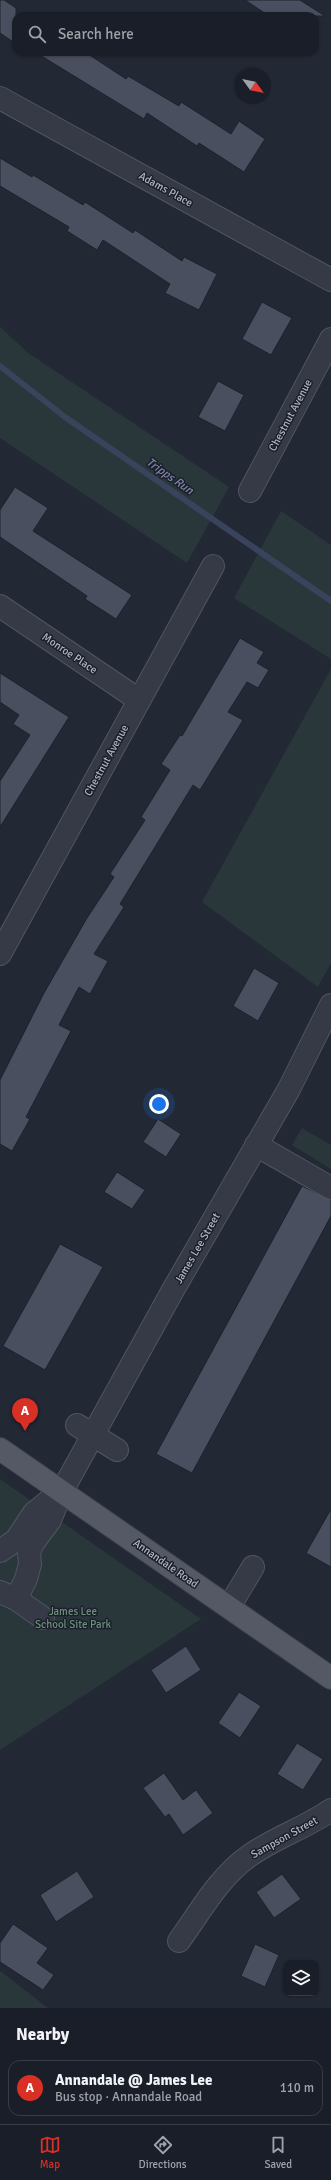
<!DOCTYPE html>
<html lang="en">
<head>
<meta charset="utf-8">
<style>
  :root { --surface:#1a1e28; --page:#232730; --text:#f1f3f6; --muted:#9fa2a8; --line:#383c45; --accent:#d93025 }
  body { margin:0; font-family:Signika,sans-serif; background:var(--page); color:var(--text) }
  .controls { position:absolute; right:12px; bottom:12px; display:grid; overflow:hidden; border-radius:8px; box-shadow:0 1px 3px #0004 }
  .controls button { width:36px; height:36px; display:grid; place-items:center; padding:0; border:0; border-bottom:1px solid var(--line); background:var(--surface); color:var(--text); font:20px sans-serif }
  .compass { position:absolute; left:235px; top:68px; width:36px; height:36px; border-radius:50%; background:var(--surface); box-shadow:0 1px 3px #0004; rotate:123deg }
  .you { position:absolute; left:159px; top:1104px; width:14px; height:14px; margin:-10px; border:3px solid #fff; border-radius:50%; background:#1a73e8; box-shadow:0 0 0 6px #1a73e833 }
  .badge { display:grid; place-items:center; width:26px; height:26px; border-radius:50%; background:var(--accent); color:#fff; font-size:13px; font-weight:700 }
  .pin { position:absolute; translate:-50% -33px; filter:drop-shadow(0 1px 2px #0008) }
  .pin::after { content:''; position:absolute; top:21px; width:14px; height:12px; background:inherit; clip-path:polygon(0 0,100% 0,50% 100%) }
  .list { margin:0; padding:0; list-style:none }
  h2 { display:flex; justify-content:space-between; align-items:center; height:52px; margin:0; padding:0 16px; font-size:17px }
  h2 small { font-size:13px; font-weight:400; color:var(--muted) }
  .list li { display:grid; grid-template-columns:26px 1fr auto; gap:12px; align-items:center; box-sizing:border-box; height:56px; margin:0 8px 8px; padding:0 8px; border:1px solid var(--line); border-radius:12px }
  .list b { display:block; font-size:15px; white-space:nowrap }
  .list p { margin:0; font-size:13px; white-space:nowrap; color:var(--muted) }
  .list em { font-size:13px; font-style:normal; color:var(--muted) }
  .icon { flex:none; width:22px; height:22px; fill:none; stroke:currentColor; stroke-width:2; stroke-linecap:round; stroke-linejoin:round }
  .map { position:relative; flex:none; width:331px; height:2008px; overflow:hidden }
  .search { position:absolute; background:var(--surface); box-shadow:0 1px 3px #0004; left:12px; right:12px; top:12px; height:44px; display:flex; align-items:center; gap:10px; box-sizing:border-box; padding:0 14px; border-radius:12px; color:var(--muted); font-size:15px }
  .sheet { height:116px; background:var(--surface) }
  nav { display:flex; justify-content:space-around; align-items:center; box-sizing:border-box; height:56px; border-top:1px solid var(--line); background:var(--surface); font-size:11px; color:var(--muted) }
  nav a { display:grid; justify-items:center; gap:2px }
  nav .on { color:var(--accent) }
  .map>svg:first-child { display:block }
  .green { fill:#29373a }
  .lines { fill:none; stroke-linecap:round; stroke-linejoin:round }
  .stream { stroke:#3a435c; stroke-width:6 }
  .building { fill:#4a4f5f; stroke:#1e212d }
  .minor-casing { stroke:#515561; stroke-width:24 }
  .major-casing { stroke:#40434f; stroke-width:24 }
  .minor { stroke:#363a46; stroke-width:22 }
  .major { stroke:#555966; stroke-width:22 }
  .labels { text-anchor:middle; stroke-width:3; stroke-linejoin:round; paint-order:stroke }
  .street-label { font-size:11px; fill:#b1b5c2; stroke:#1c1f2b }
  .park-label { font-size:11px; fill:#6c907b; stroke:#1c1f2b }
  .water-label { font-size:12px; font-style:italic; fill:#7c87a7; stroke:#1c1f2b }
</style>
</head>
<body>
<div class="map">
<svg width="331" height="2008" viewBox="0 0 331 2008">
  <rect width="100%" height="100%" fill="#232835"/>
  <g class="green">
    <path d="M0 327 28 353 229 487 187 563 0 438Z"/>
    <path d="M281 511 331 545V659L234 598Z"/>
    <path d="M331 669V963L318 987 202 902Z"/>
    <path d="M302 1128 331 1145V1169L292 1145Z"/>
    <path d="M0 1479 201 1619 0 1750Z"/>
    <path d="M0 1971 48 2008H0Z"/>
  </g>
  <g class="lines">
    <path class="stream" d="M0 366 65 417 331 601"/>
  </g>
  <g class="building">
    <path d="M0 0H4L16 8V44L0 33Z"/>
    <path d="M245 0H300L325 16H269Z"/>
    <path d="M35 52H85L126 79 128 76 179 106 181 102 231 134 239 121 265 139 244 172 199 143 197 146 147 113 144 119Z"/>
    <path d="M0 158 32 177 33 175 83 205 85 202 133 233 135 230 182 261 184 257 217 274 199 310 165 293 170 284 103 240 97 250 67 231 69 227 0 186Z"/>
    <path d="M262 302 292 318 271 355 242 339Z"/>
    <path d="M218 381 244 395 225 431 198 417Z"/>
    <path d="M15 487 48 508 33 531 132 595 116 619 85 599 87 596 0 537V510Z"/>
    <path d="M240 638 264 652 257 663 269 670 258 688 247 682 228 712 243 720 200 790 193 785 120 904 124 907 94 954 108 961 90 994 79 987 59 1025 71 1031 26 1117 30 1119 12 1151 0 1144V1080L44 993 87 918 114 877 110 874 145 820 141 817 170 770 161 764 180 735 182 736Z"/>
    <path d="M0 673 69 717 0 827V781L30 735 13 724 19 715 0 702Z"/>
    <path d="M254 968 279 983 258 1021 233 1006Z"/>
    <path d="M158 1119 181 1134 166 1157 143 1142Z"/>
    <path d="M117 1172 145 1190 132 1209 104 1192Z"/>
    <path d="M302 1186 331 1200V1216L192 1473 156 1454Z"/>
    <path d="M60 1244 103 1267 45 1370 3 1346Z"/>
    <path d="M331 1509V1567L306 1553Z"/>
    <path d="M186 1646 201 1670 166 1693 151 1670Z"/>
    <path d="M239 1692 261 1706 240 1738 218 1723Z"/>
    <path d="M297 1743 323 1759 303 1790 277 1774Z"/>
    <path d="M164 1773 183 1800 196 1790 213 1813 183 1835 169 1814 165 1817 143 1788Z"/>
    <path d="M77 1871 94 1897 56 1922 40 1895Z"/>
    <path d="M282 1874 301 1899 274 1918 256 1892Z"/>
    <path d="M13 1924 48 1948 37 1963 54 1975 43 1990 0 1962V1943Z"/>
    <path d="M255 1944 279 1955 265 1987 241 1976Z"/>
  </g>
  <g class="lines">
    <g class="minor-casing">
      <g id="minor">
        <path d="M0 98 331 280"/>
        <path d="M250 491 331 339"/>
        <path d="M0 606 139 700"/>
        <path d="M0 954 213 566"/>
        <path d="M256 1145 331 1188"/>
        <path d="M77 1425 117 1450"/>
        <path d="M0 1551 16 1540 34 1513 61 1491"/>
        <path d="M0 1592 16 1599 43 1618"/>
        <path d="M16 1599 26 1579 30 1564 29 1552 33 1543 50 1520 62 1491 173 1290 289 1089 331 1005"/>
        <path d="M229 1607 253 1567"/>
        <path d="M179 1941C200 1912 219 1877 249 1856 274 1838 305 1828 331 1810"/>
      </g>
    </g>
    <g class="major-casing">
      <path id="major" d="M0 1449 331 1678"/>
    </g>
    <use href="#minor" class="minor"/>
    <use href="#major" class="major"/>
  </g>
  <g class="labels">
    <g class="street-label">
      <text transform="translate(166 189) rotate(29)" y="4">Adams Place</text>
      <text transform="translate(290 415) rotate(-62)" y="4">Chestnut Avenue</text>
      <text transform="translate(70 653) rotate(34)" y="4">Monroe Place</text>
      <text transform="translate(106 760) rotate(-61)" y="4">Chestnut Avenue</text>
      <text transform="translate(197 1248) rotate(-60)" y="4">James Lee Street</text>
      <text transform="translate(166 1563) rotate(35)" y="4">Annandale Road</text>
      <text transform="translate(284 1837) rotate(-29)" y="4">Sampson Street</text>
    </g>
    <g class="park-label">
      <text x="73" y="1615">James Lee<tspan x="73" dy="13">School Site Park</tspan></text>
    </g>
    <g class="water-label">
      <text transform="translate(170 476) rotate(35)" y="4">Tripps Run</text>
    </g>
  </g>
</svg>
<div class="controls">
<button><svg class="icon" aria-label="layers" viewBox="0 0 24 24"><path d="M12 4l9 5-9 5-9-5zM3 14l9 5 9-5"/></svg></button>
</div>
<svg class="compass" viewBox="-18 -18 36 36"><path d="M0-13l5 13h-10z" fill="#e53935"/><path d="M0 13l5-13h-10z" fill="#9fa2a8"/></svg>
<div class="you"></div>
<div class="pin badge" style="left:25px;top:1431px">A</div>
<div class="search"><svg class="icon" aria-label="search" viewBox="0 0 24 24"><circle cx="10" cy="10" r="6"/><path d="M15 15l6 6"/></svg>Search here</div>
</div>
<section class="sheet">
<h2>Nearby<small></small></h2>
<ul class="list">
<li><span class="badge">A</span><div><b>Annandale @ James Lee</b><p>Bus stop · Annandale Road</p></div><em>110 m</em></li>
</ul>
</section>
<nav>
<a class="on"><svg class="icon" aria-label="map" viewBox="0 0 24 24"><path d="M3 6l6-2 6 2 6-2v14l-6 2-6-2-6 2zM9 4v14M15 6v14"/></svg>Map</a>
<a><svg class="icon" aria-label="directions" viewBox="0 0 24 24"><path d="M12 3l9 9-9 9-9-9zM9 14v-3h6M13 9l2 2-2 2"/></svg>Directions</a>
<a><svg class="icon" aria-label="saved" viewBox="0 0 24 24"><path d="M7 4h10v16l-5-4-5 4z"/></svg>Saved</a>
</nav>
</body>
</html>
